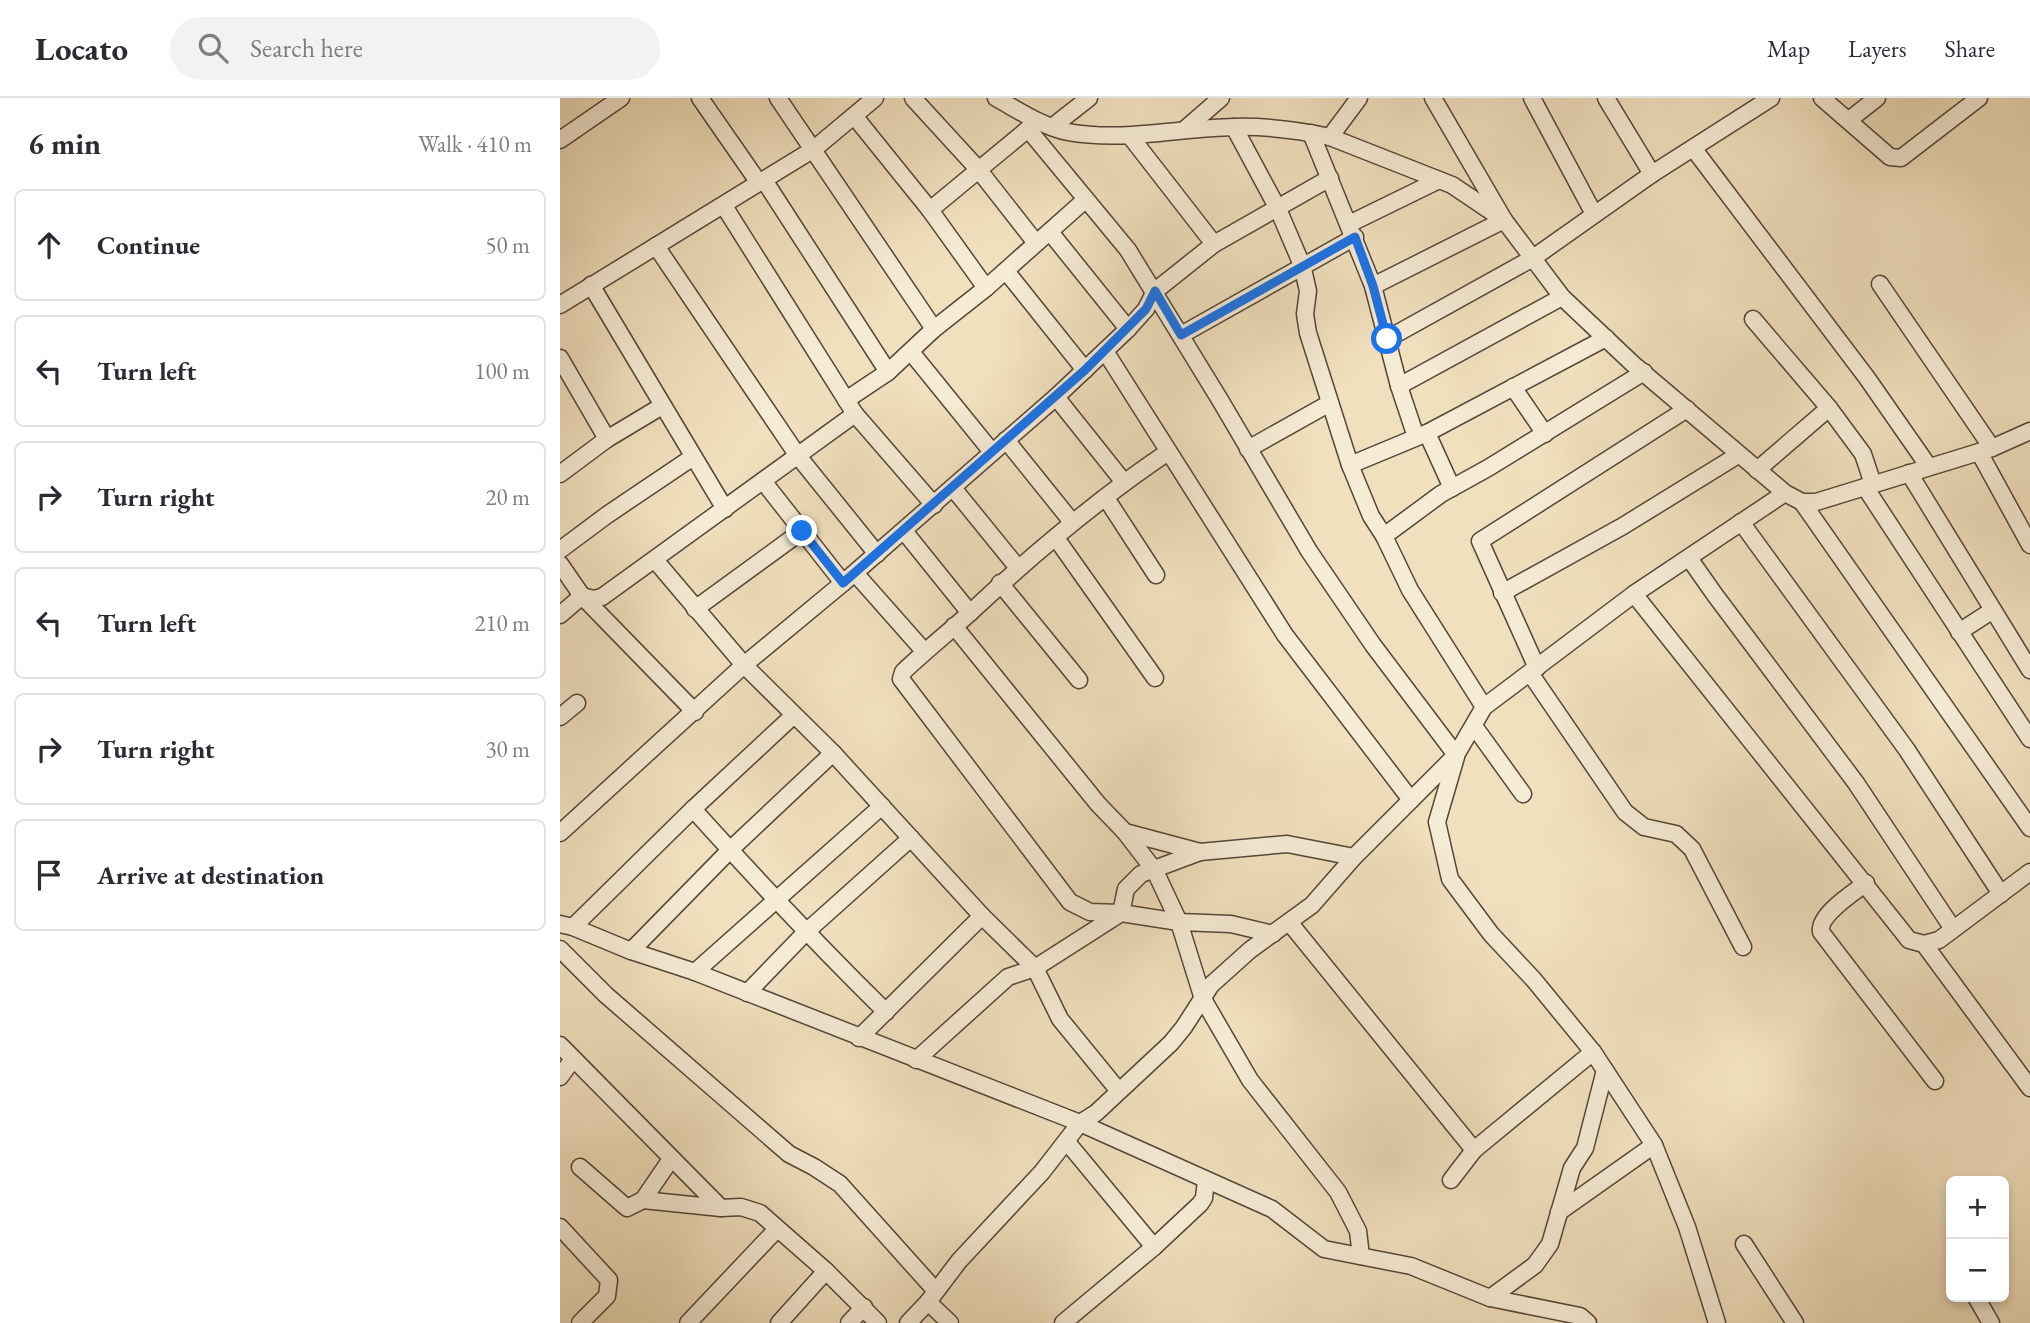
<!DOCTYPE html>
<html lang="en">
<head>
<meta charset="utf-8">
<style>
  :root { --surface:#fff; --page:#f2f2f3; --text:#2b2b33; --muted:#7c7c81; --line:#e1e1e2 }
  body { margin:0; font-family:"EB Garamond",serif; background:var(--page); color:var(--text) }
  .controls { position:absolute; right:21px; bottom:21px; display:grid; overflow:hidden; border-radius:10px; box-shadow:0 4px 10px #0003 }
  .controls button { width:63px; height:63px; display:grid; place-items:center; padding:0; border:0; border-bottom:2px solid var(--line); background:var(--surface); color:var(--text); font:35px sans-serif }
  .stop { position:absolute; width:21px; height:21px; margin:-16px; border:5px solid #1a73e8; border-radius:50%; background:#fff }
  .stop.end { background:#1a73e8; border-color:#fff; box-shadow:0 2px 7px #0008 }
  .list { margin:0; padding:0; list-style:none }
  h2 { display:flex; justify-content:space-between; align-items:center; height:91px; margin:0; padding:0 28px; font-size:30px }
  h2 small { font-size:23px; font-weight:400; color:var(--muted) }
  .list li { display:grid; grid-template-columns:46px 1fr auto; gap:21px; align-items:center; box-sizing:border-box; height:112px; margin:0 14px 14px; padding:0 14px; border:2px solid var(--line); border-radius:10px }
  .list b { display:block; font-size:26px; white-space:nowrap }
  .list em { font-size:23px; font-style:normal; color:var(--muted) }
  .icon { flex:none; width:38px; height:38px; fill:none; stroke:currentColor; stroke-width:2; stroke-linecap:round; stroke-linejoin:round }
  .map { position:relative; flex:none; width:1470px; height:1225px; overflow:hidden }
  header { display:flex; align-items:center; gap:42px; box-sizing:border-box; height:98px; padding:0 35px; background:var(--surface); border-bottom:2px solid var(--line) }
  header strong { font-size:33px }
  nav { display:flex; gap:38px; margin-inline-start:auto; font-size:24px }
  .search { width:490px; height:63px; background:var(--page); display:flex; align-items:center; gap:18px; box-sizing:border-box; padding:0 24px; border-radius:38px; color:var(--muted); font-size:26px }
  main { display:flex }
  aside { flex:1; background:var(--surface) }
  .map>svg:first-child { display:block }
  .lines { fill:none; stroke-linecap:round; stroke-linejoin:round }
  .street-casing { stroke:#544638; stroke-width:19 }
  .street { stroke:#f6ebd5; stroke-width:16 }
  .route { stroke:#1a73e8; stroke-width:9 }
</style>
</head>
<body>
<header>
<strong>Locato</strong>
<div class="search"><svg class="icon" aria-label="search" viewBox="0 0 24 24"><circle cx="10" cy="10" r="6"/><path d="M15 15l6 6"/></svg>Search here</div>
<nav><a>Map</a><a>Layers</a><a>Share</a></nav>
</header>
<main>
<aside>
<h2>6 min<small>Walk · 410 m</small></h2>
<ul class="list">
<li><svg class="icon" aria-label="ahead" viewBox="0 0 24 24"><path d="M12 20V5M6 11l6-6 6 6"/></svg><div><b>Continue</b></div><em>50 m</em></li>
<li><svg class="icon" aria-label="left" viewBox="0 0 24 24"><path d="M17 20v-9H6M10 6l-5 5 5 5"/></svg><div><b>Turn left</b></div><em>100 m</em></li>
<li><svg class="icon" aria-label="right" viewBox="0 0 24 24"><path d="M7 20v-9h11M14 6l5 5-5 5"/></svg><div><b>Turn right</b></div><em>20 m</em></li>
<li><svg class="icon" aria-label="left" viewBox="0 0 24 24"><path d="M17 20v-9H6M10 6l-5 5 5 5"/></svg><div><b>Turn left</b></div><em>210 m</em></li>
<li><svg class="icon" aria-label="right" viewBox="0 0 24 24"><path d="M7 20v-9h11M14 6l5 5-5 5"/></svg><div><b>Turn right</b></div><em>30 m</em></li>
<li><svg class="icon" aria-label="arrive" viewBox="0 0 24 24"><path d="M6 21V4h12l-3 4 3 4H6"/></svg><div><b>Arrive at destination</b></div></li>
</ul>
</aside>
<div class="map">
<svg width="1470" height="1225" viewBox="0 0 1470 1225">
  <rect width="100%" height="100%" fill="#f1e0be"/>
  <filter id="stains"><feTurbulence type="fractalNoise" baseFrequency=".00286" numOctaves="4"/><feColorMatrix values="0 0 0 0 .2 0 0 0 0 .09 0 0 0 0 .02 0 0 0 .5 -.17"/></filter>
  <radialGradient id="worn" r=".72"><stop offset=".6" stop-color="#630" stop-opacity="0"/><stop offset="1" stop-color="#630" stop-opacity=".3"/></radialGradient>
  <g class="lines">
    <g class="street-casing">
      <g id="street">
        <path d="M140 0 199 85"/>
        <path d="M218 0 374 231"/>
        <path d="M353 0 418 71 476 145"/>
        <path d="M436 0C458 12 483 29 508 34 563 44 619 30 674 29 707 28 738 32 770 39L892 87 944 122 1002 199 1073 266 1225 395 1242 404H1256L1432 350 1470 333"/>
        <path d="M972 0 1034 116"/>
        <path d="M1046 0 1092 76"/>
        <path d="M1262 0 1330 59 1341 60 1419 0"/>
        <path d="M295 19 370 112 426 190 525 102"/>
        <path d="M1289 22 1317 0"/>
        <path d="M492 29 529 0"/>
        <path d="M674 29 718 111 742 167 748 193 745 216 748 235 790 367 811 418 824 438 850 492 924 609"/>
        <path d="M468 31 568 152 660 302 749 453 813 547 896 657"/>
        <path d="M624 32 661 0"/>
        <path d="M751 35 813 188 839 288 856 339"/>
        <path d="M570 38 654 146"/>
        <path d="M770 39 799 0"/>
        <path d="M0 42 61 0"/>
        <path d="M1133 50 1307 280 1369 369"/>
        <path d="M204 82 328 274"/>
        <path d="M164 108 295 316 374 407"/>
        <path d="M370 112 468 31 474 23"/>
        <path d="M789 126 879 82"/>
        <path d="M490 134 568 231"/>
        <path d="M96 148 238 358 317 456"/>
        <path d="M446 173 525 272"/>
        <path d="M1320 186 1432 350"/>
        <path d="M31 187 165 411"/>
        <path d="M813 188 944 122 873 0"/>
        <path d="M0 207 254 51 315 0"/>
        <path d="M1193 221 1269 310 1303 356 1313 386"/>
        <path d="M621 237 795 139"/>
        <path d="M827 241 973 160 1092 76 1211 0"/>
        <path d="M545 253 725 537 851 702"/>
        <path d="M351 254 432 354"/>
        <path d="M0 260 47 341"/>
        <path d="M839 288 1002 199"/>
        <path d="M953 289 985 336"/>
        <path d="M496 299 563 383"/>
        <path d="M286 302 328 274 374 231 426 190"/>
        <path d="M867 335 892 390"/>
        <path d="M446 342 512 424"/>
        <path d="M688 351 770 305"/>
        <path d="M608 354C538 401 473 456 412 513 389 534 365 553 343 574L341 581 510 804 530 814 561 815 619 824 671 826 713 836"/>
        <path d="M1419 354 1470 447"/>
        <path d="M790 367 867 335 1046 240"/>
        <path d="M1197 372 1269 310"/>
        <path d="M1349 375 1470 572"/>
        <path d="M0 376 47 341 102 308"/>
        <path d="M203 383 283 485"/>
        <path d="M1305 389 1470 641"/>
        <path d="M393 390 458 470"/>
        <path d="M546 400 596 477"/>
        <path d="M1242 404 1470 730"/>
        <path d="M1181 424 1347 652 1441 796"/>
        <path d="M344 433 410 515"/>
        <path d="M824 438 881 396 928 370 1084 274"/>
        <path d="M496 440 595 580"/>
        <path d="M0 452 47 417 133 359"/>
        <path d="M1129 460 1155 497 1296 685 1393 831"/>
        <path d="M95 462 184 567 273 655 422 818 475 870 500 921 558 992"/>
        <path d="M0 466 22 498 135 614"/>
        <path d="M295 475 364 553"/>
        <path d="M440 485 519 582"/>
        <path d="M942 495 1063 428 1178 357"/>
        <path d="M1074 496 1349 842 1364 846 1379 842 1470 774"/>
        <path d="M135 511 242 433"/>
        <path d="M0 517 22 498 33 501 42 499 295 316"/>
        <path d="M394 528 538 706 565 734 640 754 727 746 794 759"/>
        <path d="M1399 534 1433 512"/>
        <path d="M977 570 920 443 1127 311"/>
        <path d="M970 575 1065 714 1084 729 1116 736 1132 751 1183 849"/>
        <path d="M0 619 17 605"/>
        <path d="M914 628 963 696"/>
        <path d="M896 659 877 724 890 781 931 836 974 882 1033 954 1094 1047 1127 1129 1157 1225"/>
        <path d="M133 711C195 780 259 848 326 914"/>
        <path d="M565 734 595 773 619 824 643 901 690 982 778 1094 798 1133 801 1158"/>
        <path d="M0 735 184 567 283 485 496 299 568 231 586 211 595 193 654 146 770 80"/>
        <path d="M1306 785C1293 795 1258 817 1261 834L1375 983"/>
        <path d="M729 824 914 1052"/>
        <path d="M0 826 13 829 71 853 135 874 520 1025 712 1111 764 1151 851 1168 930 1200 1020 1218 1028 1225"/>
        <path d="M13 829 133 711 234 617"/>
        <path d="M1364 846 1470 990"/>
        <path d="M0 851 46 897 229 1056 254 1069 280 1086 375 1192"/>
        <path d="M71 853 170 752 273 655"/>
        <path d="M135 874 322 708"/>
        <path d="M187 895 246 834 351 740"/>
        <path d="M299 940 422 818"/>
        <path d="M0 947 161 1110"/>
        <path d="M356 962 448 879 475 870 561 815 566 791 581 776 640 754"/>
        <path d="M0 979 13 961"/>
        <path d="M507 1044 594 1149"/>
        <path d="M20 1069 67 1110 83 1102 161 1110 181 1109 200 1115 266 1173 318 1225"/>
        <path d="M891 1082 914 1052 1033 954"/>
        <path d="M83 1102 111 1061"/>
        <path d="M999 1114 1094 1047"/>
        <path d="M0 1129 49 1182 47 1198 20 1225"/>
        <path d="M1184 1146 1235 1225"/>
        <path d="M1416 1199 1431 1225"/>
        <path d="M930 1200 975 1167 990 1146 1012 1070 1025 1050 1045 972"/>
        <path d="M368 1204 390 1225"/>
        <path d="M128 1225 217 1131"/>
        <path d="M219 1225 266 1173"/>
        <path d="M289 1225 304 1209"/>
        <path d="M348 1225 368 1204 399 1163 482 1074 520 1025 536 1015 611 945 624 929 651 887 690 852 752 807 794 759 896 657 924 609 1074 496 1225 395"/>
        <path d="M503 1225 594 1149 640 1106 644 1100 646 1082"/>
      </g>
    </g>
    <use href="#street" class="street"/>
  </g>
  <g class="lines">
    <path class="route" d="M242 433 283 485 525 272 586 211 595 193 621 237 795 139 813 188 827 241"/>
  </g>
  <rect width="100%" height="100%" filter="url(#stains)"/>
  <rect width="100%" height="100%" fill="url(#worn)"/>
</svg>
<div class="controls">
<button>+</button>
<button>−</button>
</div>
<div class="stop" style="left:827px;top:241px"></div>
<div class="stop end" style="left:242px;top:433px"></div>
</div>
</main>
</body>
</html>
